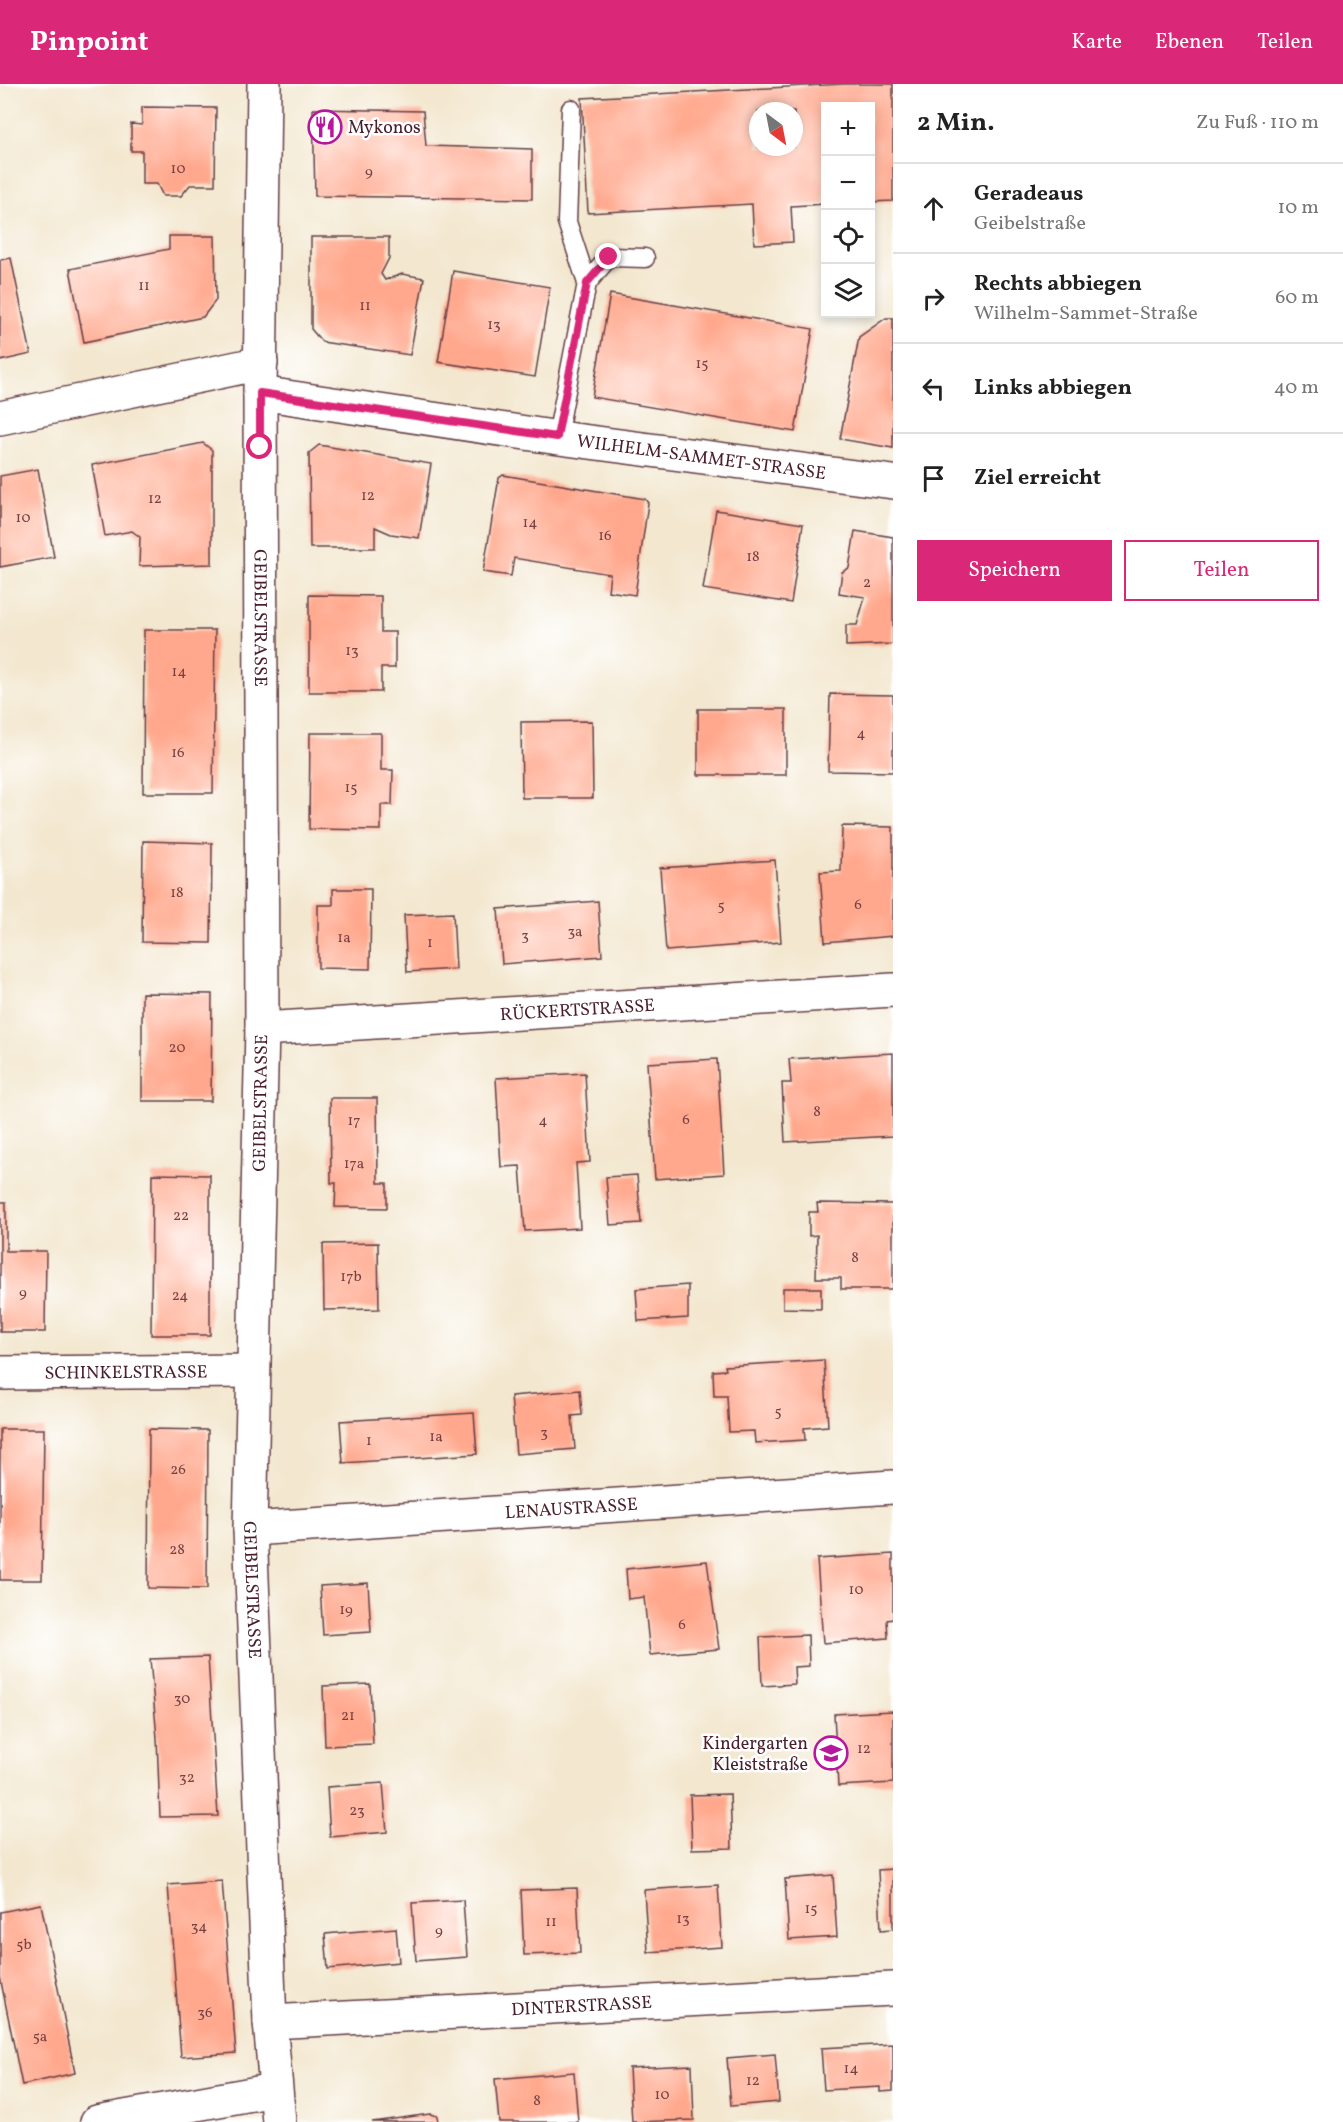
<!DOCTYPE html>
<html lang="de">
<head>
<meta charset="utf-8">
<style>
  :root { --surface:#fff; --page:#f6f6f6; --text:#222; --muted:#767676; --line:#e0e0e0; --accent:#db2777 }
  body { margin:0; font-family:Vollkorn,serif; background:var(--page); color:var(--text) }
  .controls { position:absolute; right:18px; top:18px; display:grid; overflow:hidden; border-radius:0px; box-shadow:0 3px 9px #0003 }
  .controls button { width:54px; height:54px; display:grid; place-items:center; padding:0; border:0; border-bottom:2px solid var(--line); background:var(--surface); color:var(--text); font:30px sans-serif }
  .compass { position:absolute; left:749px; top:18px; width:54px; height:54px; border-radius:50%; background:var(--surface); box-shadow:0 3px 9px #0003; rotate:148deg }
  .stop { position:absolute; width:18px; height:18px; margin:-14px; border:4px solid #db2777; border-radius:50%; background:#fff }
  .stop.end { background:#db2777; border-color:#fff; box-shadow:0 2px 6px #0008 }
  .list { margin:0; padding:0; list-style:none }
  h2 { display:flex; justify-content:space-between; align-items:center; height:78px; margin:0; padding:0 24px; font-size:26px }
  h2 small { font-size:20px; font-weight:400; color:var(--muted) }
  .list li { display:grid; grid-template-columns:39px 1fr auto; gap:18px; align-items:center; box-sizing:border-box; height:90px; padding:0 24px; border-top:2px solid var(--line) }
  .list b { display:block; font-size:22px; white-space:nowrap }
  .list p { margin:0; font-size:20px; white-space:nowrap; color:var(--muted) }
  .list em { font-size:20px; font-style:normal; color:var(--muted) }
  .actions { display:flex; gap:12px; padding:18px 24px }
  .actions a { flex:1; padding:14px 0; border:2px solid var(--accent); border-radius:0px; text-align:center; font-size:21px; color:var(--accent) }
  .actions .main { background:var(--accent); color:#fff }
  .icon { flex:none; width:33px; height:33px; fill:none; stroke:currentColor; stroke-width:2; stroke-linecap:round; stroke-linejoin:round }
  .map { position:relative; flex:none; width:893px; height:2038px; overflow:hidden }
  header { display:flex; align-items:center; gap:36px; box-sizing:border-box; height:84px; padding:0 30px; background:var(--accent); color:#fff }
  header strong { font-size:28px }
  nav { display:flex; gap:33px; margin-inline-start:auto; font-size:21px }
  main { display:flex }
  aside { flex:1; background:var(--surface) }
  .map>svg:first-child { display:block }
  .building { fill:#ffa88d; fill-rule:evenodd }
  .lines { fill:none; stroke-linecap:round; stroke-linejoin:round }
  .service-casing { stroke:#633d44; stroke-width:21 }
  .minor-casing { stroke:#633d44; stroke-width:36 }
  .service { stroke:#fff; stroke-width:18 }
  .minor { stroke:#fff; stroke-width:33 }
  .route { stroke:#db2777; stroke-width:8 }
  .labels { text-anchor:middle; stroke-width:5; stroke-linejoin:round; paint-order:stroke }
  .number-label { font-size:15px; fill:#774144 }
  .poi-label { font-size:18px; fill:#4a1f2b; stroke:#fff; text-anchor:start }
  .street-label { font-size:18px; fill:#4a1f2b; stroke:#fff }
</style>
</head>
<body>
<header>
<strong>Pinpoint</strong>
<nav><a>Karte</a><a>Ebenen</a><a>Teilen</a></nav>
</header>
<main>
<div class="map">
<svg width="893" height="2038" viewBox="0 0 893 2038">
  <rect width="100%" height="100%" fill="#fff"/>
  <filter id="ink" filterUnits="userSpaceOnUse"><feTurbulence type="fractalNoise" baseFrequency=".0167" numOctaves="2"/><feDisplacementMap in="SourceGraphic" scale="12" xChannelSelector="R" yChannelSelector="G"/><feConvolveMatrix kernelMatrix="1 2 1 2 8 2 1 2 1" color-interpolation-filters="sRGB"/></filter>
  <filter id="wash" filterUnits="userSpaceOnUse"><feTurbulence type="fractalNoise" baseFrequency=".008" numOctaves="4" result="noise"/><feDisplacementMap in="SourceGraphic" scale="24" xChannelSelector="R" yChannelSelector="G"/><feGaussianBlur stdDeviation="1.35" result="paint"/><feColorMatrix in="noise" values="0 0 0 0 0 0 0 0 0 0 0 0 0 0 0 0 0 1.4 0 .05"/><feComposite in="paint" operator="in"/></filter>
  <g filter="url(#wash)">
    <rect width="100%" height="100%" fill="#f3e7cf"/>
    <g id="blocks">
      <g class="building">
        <path d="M843 0H893V117L870 118V22H825V120L791 122 793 158 754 160 752 120 588 129 582 14ZM758 27H794V63H758Z"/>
        <path d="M142 23 216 24 215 101H190L181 112H163L157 100H142V67H131V40L142 41Z"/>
        <path d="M313 25 423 27 426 62 532 65V115L315 112Z"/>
        <path d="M169 152H215L216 216 203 233 84 258 70 185 169 165Z"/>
        <path d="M311 153H389V174L381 190 385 196 402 190 424 194 410 271 322 258 311 245Z"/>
        <path d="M11 174 31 270 0 277V176Z"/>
        <path d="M453 187 550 203 535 293 438 278Z"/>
        <path d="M610 210 813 245 795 348 592 313Z"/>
        <path d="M886 234H893V364L840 355 859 253Z"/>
        <path d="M203 359 212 366V480L139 482 140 453 132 447 105 452 92 381Z"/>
        <path d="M319 361 431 380 419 454 391 450 375 443V464H310L309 369Z"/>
        <path d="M38 385 54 473 0 483V392Z"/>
        <path d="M503 391 645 415 648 419 635 511 608 507 610 490 514 474 511 492 483 488 499 394Z"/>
        <path d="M716 426 803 440 791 519 703 505Z"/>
        <path d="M855 447 893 453V560L846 562V541H857L865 513 839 509 842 488 849 484Z"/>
        <path d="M309 511 381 512V548H395V584H381V608H309Z"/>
        <path d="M144 546H215L213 709H143Z"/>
        <path d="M830 610 893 611V688L828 687Z"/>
        <rect x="698" y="625" width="88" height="66"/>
        <path d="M592 637 593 714H522L521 638Z"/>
        <path d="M310 649H381V686H393L392 721H381V746L309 745Z"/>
        <path d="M842 742 893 743V852L825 858 820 788 841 787Z"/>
        <path d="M143 757 212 759 211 859 142 858Z"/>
        <path d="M775 776 781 858 666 867 660 784Z"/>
        <path d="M333 805H371L370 885 318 884V821H333Z"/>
        <path d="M598 817 602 872 502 880 498 825Z"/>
        <path d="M453 829 456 885 407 888 404 831Z"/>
        <path d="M142 909 212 910 211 1017H142Z"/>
        <path d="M893 969V1052L785 1058 782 999H791L789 975Z"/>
        <path d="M717 975 724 1090 655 1095 647 979Z"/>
        <path d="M585 989 590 1078 576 1079 580 1144 525 1147 520 1082 501 1083 496 994Z"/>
        <path d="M330 1014H377L378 1099H387V1124L335 1123 336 1099H331Z"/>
        <path d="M152 1090 210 1091V1251H151Z"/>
        <path d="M637 1091 641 1139 610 1141 606 1093Z"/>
        <path d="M0 1118H6V1167H46L45 1248H0Z"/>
        <path d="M817 1119 893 1120V1205H841V1194H816L817 1151 809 1152V1128H818Z"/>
        <path d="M378 1159 379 1225 324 1226 323 1160Z"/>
        <path d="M688 1201V1234L638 1237 636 1205Z"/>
        <path d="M783 1204H821V1225L783 1224Z"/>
        <path d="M824 1276 828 1342 804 1344 805 1356 755 1359 754 1347 729 1348 727 1312H714L713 1287 726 1286 725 1282Z"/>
        <path d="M580 1306 582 1331 572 1332 575 1365 516 1370 511 1312Z"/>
        <path d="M474 1329 477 1370 343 1379 340 1337Z"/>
        <path d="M0 1345H44L42 1496H0Z"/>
        <path d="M149 1345 208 1346 207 1505 148 1504Z"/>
        <path d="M893 1470V1535L887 1536 888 1554 823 1559 817 1475Z"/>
        <path d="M707 1477 719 1565 650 1571 644 1513 628 1515 626 1485Z"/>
        <path d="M368 1499 371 1548 323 1551 320 1502Z"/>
        <path d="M808 1551 809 1582 794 1583 795 1600 762 1602 760 1553Z"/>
        <path d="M208 1573 218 1732 160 1733 157 1654 150 1575Z"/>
        <path d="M370 1600 373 1660 325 1662 323 1602Z"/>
        <path d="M893 1627V1699L838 1702 834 1630Z"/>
        <path d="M383 1699 387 1748 330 1753 327 1703Z"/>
        <path d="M730 1710 732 1764 692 1765 690 1711Z"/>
        <path d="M893 1785V1845L881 1846 878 1786Z"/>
        <path d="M833 1791 837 1853 789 1856 785 1795Z"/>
        <path d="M222 1797 236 1969 181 1973 168 1801Z"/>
        <path d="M718 1801 722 1863 648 1868 644 1806Z"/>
        <path d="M577 1804 580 1869 524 1871 521 1806Z"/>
        <path d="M463 1816 467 1873 416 1877 412 1819Z"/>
        <path d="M41 1820 75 1989 22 2001 0 1893V1828Z"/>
        <path d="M396 1844 399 1878 328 1885 325 1850Z"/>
        <path d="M893 1960V2007L880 2008V2003L824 2006 821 1964Z"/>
        <path d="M775 1970 779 2018 731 2022 727 1974Z"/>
        <path d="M692 1981 694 2036 632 2038 629 1984Z"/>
        <path d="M574 1988 578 2038H499L495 1995Z"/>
        <path d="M430 2030 437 2032 438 2038H372Z"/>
      </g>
    </g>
  </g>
  <g filter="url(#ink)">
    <use href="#blocks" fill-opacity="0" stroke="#633d44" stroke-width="1.5"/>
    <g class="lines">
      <g class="service-casing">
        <g id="service">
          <path d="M587 199 609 173 645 174"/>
          <path d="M557 353 587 199 567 138 571 25"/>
        </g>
      </g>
      <g class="minor-casing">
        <g id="minor">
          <path id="s1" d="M264 0 260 309 262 945 250 1445 270 1938 279 2038"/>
          <path id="s2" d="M260 309 559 354 893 398"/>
          <path d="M0 334 261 279"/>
          <path id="s3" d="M262 945 893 906"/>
          <path id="s4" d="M0 1289 253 1287"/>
          <path id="s5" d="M250 1445 893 1403"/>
          <path id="s6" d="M270 1938 893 1905"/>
          <path d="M97 2038 274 2006"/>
        </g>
      </g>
      <use href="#service" class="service"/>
      <use href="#minor" class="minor"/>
    </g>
  </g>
  <g class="lines" filter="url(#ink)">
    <path class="route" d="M260 363V309L557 353 587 199 609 173"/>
  </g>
  <defs>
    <g id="restaurant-ring" transform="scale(1.725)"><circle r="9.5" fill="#fff" stroke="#b5179e" stroke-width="1.5"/><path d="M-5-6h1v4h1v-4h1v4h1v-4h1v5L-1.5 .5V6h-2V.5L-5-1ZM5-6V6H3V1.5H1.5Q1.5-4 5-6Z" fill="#b5179e"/></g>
    <g id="school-ring" transform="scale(1.725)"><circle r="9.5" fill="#fff" stroke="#b5179e" stroke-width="1.5"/><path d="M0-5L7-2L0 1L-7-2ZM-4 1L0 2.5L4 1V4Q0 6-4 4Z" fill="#b5179e"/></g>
  </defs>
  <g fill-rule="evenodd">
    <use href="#restaurant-ring" x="325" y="43"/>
    <use href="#school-ring" x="831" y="1669"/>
  </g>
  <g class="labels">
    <g class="number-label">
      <text x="178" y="89">10</text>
      <text x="369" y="92">9</text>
      <text x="144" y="206">11</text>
      <text x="365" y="226">11</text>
      <text x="494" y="245">13</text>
      <text x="702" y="284">15</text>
      <text x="368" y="416">12</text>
      <text x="155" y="419">12</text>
      <text x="23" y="438">10</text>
      <text x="530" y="443">14</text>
      <text x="605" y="456">16</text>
      <text x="753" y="477">18</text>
      <text x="867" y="503">2</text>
      <text x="352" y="571">13</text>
      <text x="179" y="592">14</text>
      <text x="861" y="654">4</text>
      <text x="178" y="673">16</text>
      <text x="351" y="708">15</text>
      <text x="177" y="813">18</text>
      <text x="858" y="825">6</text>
      <text x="721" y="826">5</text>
      <text x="575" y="852">3a</text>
      <text x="525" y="856">3</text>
      <text x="344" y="858">1a</text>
      <text x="430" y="863">1</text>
      <text x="177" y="968">20</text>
      <text x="817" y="1032">8</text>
      <text x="686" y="1040">6</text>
      <text x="354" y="1041">17</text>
      <text x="543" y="1041">4</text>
      <text x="354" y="1084">17a</text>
      <text x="181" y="1136">22</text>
      <text x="855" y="1178">8</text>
      <text x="351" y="1197">17b</text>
      <text x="23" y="1213">9</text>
      <text x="180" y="1216">24</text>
      <text x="778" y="1332">5</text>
      <text x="544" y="1353">3</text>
      <text x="436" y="1357">1a</text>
      <text x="369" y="1361">1</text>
      <text x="178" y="1390">26</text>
      <text x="177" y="1470">28</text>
      <text x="856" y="1510">10</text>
      <text x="346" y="1530">19</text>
      <text x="682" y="1545">6</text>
      <text x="182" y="1619">30</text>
      <text x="348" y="1636">21</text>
      <text x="864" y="1669">12</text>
      <text x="187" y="1698">32</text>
      <text x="357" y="1731">23</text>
      <text x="811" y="1829">15</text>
      <text x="683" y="1839">13</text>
      <text x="551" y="1842">11</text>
      <text x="199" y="1847">34</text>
      <text x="439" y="1851">9</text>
      <text x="24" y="1865">5b</text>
      <text x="205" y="1933">36</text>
      <text x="40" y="1957">5a</text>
      <text x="851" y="1989">14</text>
      <text x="753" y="2001">12</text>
      <text x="662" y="2015">10</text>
      <text x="537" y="2021">8</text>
    </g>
    <g class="poi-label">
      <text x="348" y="49">Mykonos</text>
      <text x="808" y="1665" text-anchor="end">Kindergarten<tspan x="808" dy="21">Kleiststraße</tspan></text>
    </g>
    <g class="street-label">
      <text dy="6" stroke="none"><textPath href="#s2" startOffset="446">WILHELM-SAMMET-STRASSE</textPath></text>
      <text dy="6" stroke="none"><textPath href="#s1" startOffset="534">GEIBELSTRASSE</textPath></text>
      <text dy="6" stroke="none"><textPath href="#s3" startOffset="316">RÜCKERTSTRASSE</textPath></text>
      <text transform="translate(260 1019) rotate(-89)" y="6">GEIBELSTRASSE</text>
      <text dy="6" stroke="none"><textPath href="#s4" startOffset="126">SCHINKELSTRASSE</textPath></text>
      <text dy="6" stroke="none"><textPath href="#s5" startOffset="322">LENAUSTRASSE</textPath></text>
      <text dy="6" stroke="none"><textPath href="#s1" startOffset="1506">GEIBELSTRASSE</textPath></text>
      <text dy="6" stroke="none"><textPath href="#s6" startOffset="312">DINTERSTRASSE</textPath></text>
    </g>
  </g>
</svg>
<div class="controls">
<button>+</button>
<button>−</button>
<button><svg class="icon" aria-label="locate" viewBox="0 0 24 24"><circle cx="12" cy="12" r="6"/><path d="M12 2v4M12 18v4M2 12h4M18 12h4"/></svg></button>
<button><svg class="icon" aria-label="layers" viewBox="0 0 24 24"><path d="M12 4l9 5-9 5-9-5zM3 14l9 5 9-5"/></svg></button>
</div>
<svg class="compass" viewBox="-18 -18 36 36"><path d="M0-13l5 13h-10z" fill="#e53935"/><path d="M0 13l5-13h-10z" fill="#767676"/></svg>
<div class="stop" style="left:260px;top:363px"></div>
<div class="stop end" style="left:609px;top:173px"></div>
</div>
<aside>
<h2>2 Min.<small>Zu Fuß · 110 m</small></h2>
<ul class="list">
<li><svg class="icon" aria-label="ahead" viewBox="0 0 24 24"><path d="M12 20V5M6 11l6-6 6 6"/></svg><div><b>Geradeaus</b><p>Geibelstraße</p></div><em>10 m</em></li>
<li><svg class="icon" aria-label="right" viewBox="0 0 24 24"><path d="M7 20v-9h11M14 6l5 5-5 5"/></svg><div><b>Rechts abbiegen</b><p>Wilhelm-Sammet-Straße</p></div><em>60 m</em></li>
<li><svg class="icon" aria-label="left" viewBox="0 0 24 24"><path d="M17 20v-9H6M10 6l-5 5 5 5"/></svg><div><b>Links abbiegen</b></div><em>40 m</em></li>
<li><svg class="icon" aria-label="arrive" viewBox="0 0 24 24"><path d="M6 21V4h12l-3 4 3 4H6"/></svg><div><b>Ziel erreicht</b></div></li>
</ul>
<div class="actions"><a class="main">Speichern</a><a>Teilen</a></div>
</aside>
</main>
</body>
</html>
